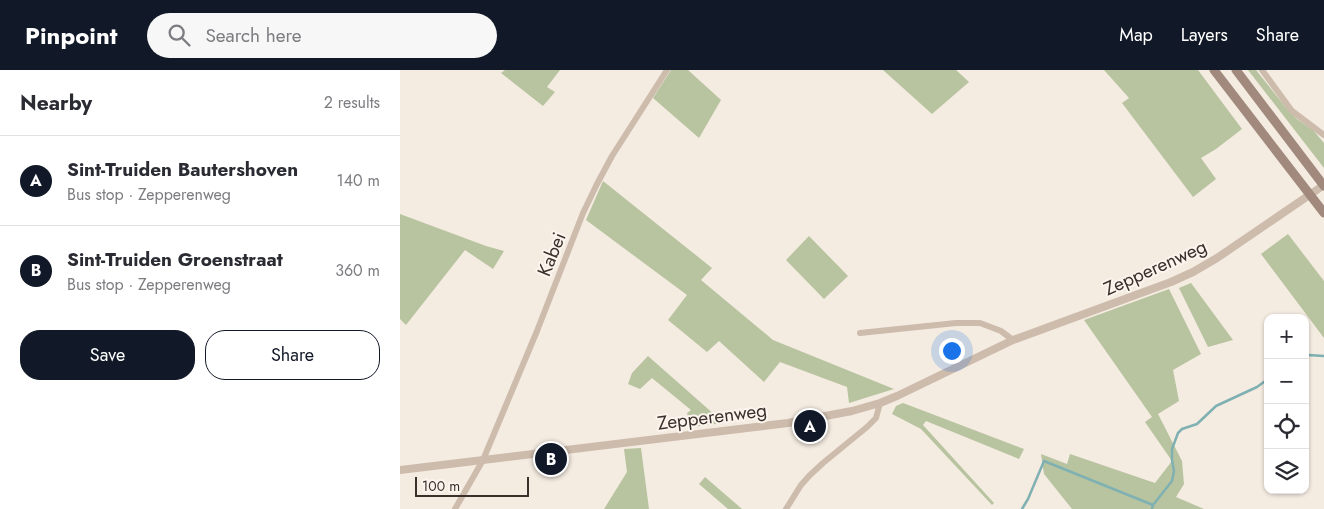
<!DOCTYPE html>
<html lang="en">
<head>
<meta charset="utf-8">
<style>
  :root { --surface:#fff; --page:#f7f7f7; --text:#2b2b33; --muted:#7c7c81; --line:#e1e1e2; --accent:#111827 }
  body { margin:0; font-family:Jost,sans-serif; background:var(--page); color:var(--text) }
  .controls { position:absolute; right:15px; bottom:15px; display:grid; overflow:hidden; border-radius:10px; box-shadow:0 1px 4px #0004 }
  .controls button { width:45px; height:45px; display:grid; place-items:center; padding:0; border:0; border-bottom:1px solid var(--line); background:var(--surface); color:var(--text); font:25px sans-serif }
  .scale { position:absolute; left:15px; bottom:12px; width:114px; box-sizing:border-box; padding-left:5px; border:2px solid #3b302b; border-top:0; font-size:14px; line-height:18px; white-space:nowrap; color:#3b302b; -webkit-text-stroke:4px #fbf5ee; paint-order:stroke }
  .you { position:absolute; left:551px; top:280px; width:18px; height:18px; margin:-12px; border:4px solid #fff; border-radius:50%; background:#1a73e8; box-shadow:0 0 0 8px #1a73e833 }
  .badge { display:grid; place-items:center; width:32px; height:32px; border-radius:50%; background:var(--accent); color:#fff; font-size:16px; font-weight:700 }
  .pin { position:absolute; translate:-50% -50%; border:2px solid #fff; box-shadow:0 1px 5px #0006 }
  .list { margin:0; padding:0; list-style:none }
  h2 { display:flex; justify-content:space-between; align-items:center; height:65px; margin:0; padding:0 20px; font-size:21px }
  h2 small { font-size:16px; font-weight:400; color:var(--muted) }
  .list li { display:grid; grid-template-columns:32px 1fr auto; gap:15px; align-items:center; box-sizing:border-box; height:90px; padding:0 20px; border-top:1px solid var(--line) }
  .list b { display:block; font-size:19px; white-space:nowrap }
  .list p { margin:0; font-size:16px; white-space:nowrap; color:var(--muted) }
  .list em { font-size:16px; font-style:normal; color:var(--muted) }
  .actions { display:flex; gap:10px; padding:15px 20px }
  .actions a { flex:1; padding:11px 0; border:1px solid var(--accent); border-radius:20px; text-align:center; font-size:18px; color:var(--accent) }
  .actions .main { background:var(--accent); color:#fff }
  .icon { flex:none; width:28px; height:28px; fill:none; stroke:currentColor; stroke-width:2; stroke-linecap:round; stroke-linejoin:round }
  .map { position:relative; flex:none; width:924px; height:439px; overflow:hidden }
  header { display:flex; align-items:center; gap:30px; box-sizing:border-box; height:70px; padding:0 25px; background:var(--accent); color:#fff }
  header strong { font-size:24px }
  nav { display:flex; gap:28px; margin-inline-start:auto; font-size:18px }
  .search { width:350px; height:45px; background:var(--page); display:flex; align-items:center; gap:12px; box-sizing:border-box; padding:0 18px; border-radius:28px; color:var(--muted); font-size:19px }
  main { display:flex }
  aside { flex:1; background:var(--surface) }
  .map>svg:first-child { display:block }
  .green { fill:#b8c4a0 }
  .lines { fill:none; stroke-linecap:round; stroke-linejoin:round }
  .stream { stroke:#7fb0b2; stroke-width:2.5 }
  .minor { stroke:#cdbbac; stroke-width:6 }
  .tertiary { stroke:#cdbbac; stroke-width:8 }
  .secondary { stroke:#a18a7d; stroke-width:9 }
  .labels { text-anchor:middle; stroke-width:4; stroke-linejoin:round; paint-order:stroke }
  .street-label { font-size:19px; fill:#3b302b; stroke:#fbf5ee }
</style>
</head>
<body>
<header>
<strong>Pinpoint</strong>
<div class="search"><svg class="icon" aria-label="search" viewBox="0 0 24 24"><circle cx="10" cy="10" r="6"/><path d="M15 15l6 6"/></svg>Search here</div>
<nav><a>Map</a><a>Layers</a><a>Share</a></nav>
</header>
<main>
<aside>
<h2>Nearby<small>2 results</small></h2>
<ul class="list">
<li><span class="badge">A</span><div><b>Sint-Truiden Bautershoven</b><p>Bus stop · Zepperenweg</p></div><em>140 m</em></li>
<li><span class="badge">B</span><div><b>Sint-Truiden Groenstraat</b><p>Bus stop · Zepperenweg</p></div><em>360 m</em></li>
</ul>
<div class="actions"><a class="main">Save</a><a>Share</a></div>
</aside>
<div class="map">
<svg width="924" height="439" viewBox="0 0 924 439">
  <rect width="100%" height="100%" fill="#f4ebe1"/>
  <g class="green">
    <path d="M105 0H160L147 17 155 22 143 36 101 3Z"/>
    <path d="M271 0H288L321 30 299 68 253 28Z"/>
    <path d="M483 0H556L569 12 532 44Z"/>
    <path d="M704 0H798L842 59 816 79 801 88 816 109 793 127 722 33 729 28Z"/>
    <path d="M848 0H856L888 40 897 49 913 60 924 73V98Z"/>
    <path d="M203 111 312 198 301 210 373 270 494 319 449 333 447 317 380 292 364 312 319 271 307 282 268 250 287 225 186 150Z"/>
    <path d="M0 144 86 176 104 181 93 199 65 180 6 255 0 249Z"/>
    <path d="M888 164 924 211V268L861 184Z"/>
    <path d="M409 166 448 206 424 229 386 190Z"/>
    <path d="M791 213 833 270 808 277 779 218Z"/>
    <path d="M769 219 801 284 773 300 779 331 758 344 782 391 784 414 776 427 804 439H672L644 404 641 384 667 394 670 384 755 413 772 391 745 352 752 347 684 250Z"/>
    <path d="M248 286 324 353 291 357 287 343 291 340 252 308 240 319 228 314 232 303Z"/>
    <path d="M503 333 624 379 619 389 526 351 523 355 594 433 592 435 521 359 492 344 496 336Z"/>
    <path d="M241 378 249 439H204L227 402 224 379Z"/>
    <path d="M305 407 342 439H343H328L299 414Z"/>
  </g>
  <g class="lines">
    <g class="stream">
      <path d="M905 286 908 285 924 286"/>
      <path d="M622 439 628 429 644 391 753 435"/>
      <path d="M752 439 753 435 772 411 774 401 772 390V379L778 363 782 359 797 354 816 336 857 317 868 309"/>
    </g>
    <g class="minor">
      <path d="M862 0 892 41 924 65"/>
      <path d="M460 263 556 253H580L601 261 613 270"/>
      <path d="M55 439 83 390 137 261 183 143 197 114 212 86 267 0"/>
      <path d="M386 439 401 415 410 405 423 393 467 357 476 348 480 333"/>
    </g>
    <path class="tertiary" d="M0 400 388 353 452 341 480 333 497 326 613 270 771 212 793 202 817 188 924 115"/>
    <g class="secondary">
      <path d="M814 0 924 143"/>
      <path d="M836 0 924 116"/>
    </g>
  </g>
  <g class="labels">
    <g class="street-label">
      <text transform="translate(151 184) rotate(-68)" y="7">Kabei</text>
      <text transform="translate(755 197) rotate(-24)" y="7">Zepperenweg</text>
      <text transform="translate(312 346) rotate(-7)" y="7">Zepperenweg</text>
    </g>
  </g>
</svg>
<div class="controls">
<button>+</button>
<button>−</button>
<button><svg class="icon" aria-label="locate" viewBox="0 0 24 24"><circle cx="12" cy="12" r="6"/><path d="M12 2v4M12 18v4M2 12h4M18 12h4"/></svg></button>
<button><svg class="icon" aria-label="layers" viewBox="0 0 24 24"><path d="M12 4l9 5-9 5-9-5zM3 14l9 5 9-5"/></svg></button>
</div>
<div class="scale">100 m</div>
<div class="you"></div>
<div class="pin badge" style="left:410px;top:356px">A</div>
<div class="pin badge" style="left:151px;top:389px">B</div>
</div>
</main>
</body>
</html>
